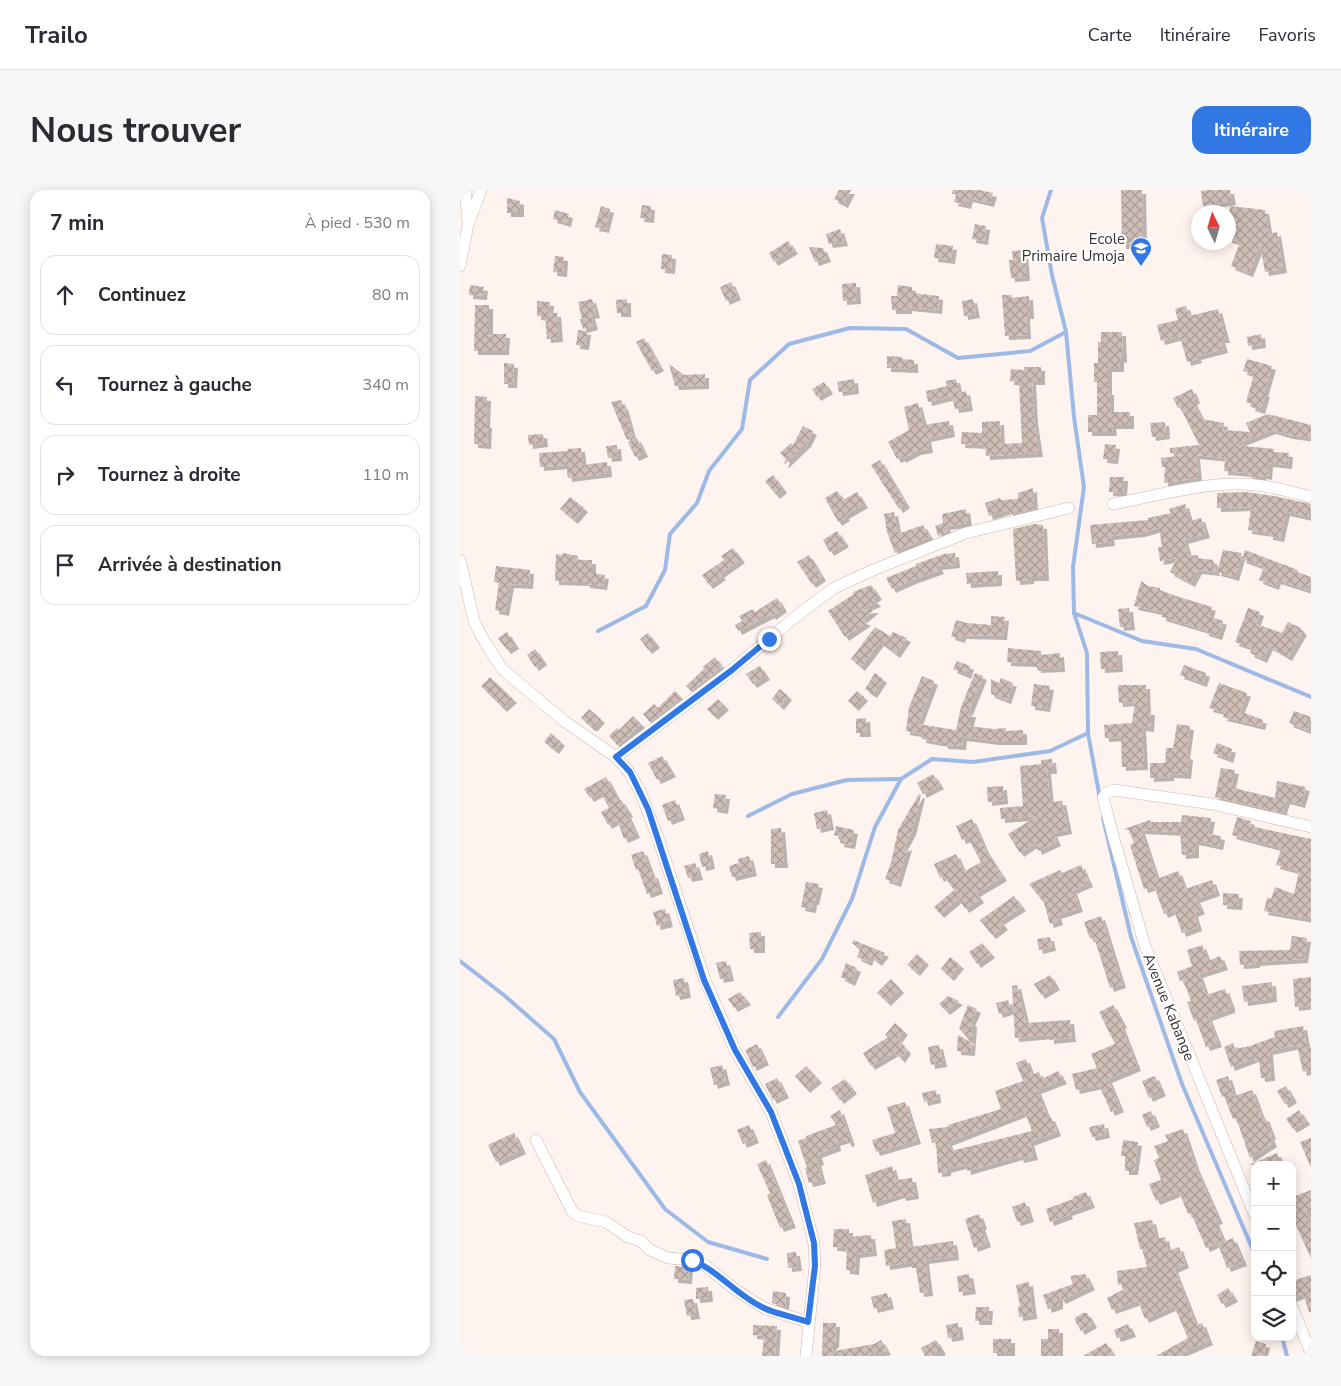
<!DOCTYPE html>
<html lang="fr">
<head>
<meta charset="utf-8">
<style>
  :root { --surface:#fff; --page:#f7f7f7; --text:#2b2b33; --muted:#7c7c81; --line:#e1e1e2; --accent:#3178e4 }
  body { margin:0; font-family:"Nunito Sans",sans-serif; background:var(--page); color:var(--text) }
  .controls { position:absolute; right:15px; bottom:15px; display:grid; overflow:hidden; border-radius:10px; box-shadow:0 2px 12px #0003 }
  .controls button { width:45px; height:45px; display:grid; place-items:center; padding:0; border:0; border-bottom:1px solid var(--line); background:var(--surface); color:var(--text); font:25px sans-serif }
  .compass { position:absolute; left:731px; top:15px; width:45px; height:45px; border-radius:50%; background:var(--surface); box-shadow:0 2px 12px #0003; rotate:355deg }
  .stop { position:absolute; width:15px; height:15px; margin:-11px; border:4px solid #3178e4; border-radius:50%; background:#fff }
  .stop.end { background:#3178e4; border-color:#fff; box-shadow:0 1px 5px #0008 }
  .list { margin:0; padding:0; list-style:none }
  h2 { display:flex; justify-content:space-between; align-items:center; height:65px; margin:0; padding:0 20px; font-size:21px }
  h2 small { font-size:16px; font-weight:400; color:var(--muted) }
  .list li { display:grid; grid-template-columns:32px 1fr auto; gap:15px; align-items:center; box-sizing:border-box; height:80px; margin:0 10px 10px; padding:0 10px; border:1px solid var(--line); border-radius:15px }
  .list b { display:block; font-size:19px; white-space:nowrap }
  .list em { font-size:16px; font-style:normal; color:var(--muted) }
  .icon { flex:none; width:28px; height:28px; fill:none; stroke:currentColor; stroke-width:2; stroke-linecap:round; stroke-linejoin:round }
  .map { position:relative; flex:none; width:851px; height:1166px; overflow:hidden; border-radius:15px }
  header { display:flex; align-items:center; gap:30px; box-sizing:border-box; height:70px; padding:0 25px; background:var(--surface); border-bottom:1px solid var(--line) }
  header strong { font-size:24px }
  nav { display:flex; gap:28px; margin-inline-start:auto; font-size:18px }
  .intro { display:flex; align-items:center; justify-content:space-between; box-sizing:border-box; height:120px; padding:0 30px }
  h1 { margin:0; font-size:35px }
  .button { padding:12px 22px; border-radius:15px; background:var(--accent); color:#fff; font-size:18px; font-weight:700 }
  main { display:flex; gap:30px; padding:0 30px }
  aside { flex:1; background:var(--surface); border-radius:15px; box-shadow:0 2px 12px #0003 }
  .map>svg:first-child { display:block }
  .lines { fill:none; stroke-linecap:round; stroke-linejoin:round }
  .stream { stroke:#9db9e5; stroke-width:4 }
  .building { fill:url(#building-cross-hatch); fill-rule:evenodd; filter:url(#shadow) }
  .street-casing { stroke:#c8b8b1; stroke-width:12 }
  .street { stroke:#fff; stroke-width:11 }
  .route { stroke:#3178e4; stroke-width:6 }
  .labels { text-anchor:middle; stroke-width:4.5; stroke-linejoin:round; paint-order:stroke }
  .poi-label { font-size:15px; fill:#38322f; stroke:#fff; text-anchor:end }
  .street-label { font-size:15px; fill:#38322f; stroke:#fff }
</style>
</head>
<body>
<header>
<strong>Trailo</strong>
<nav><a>Carte</a><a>Itinéraire</a><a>Favoris</a></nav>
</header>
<div class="intro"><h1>Nous trouver</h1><a class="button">Itinéraire</a></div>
<main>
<aside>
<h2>7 min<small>À pied · 530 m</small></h2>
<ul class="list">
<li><svg class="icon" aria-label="ahead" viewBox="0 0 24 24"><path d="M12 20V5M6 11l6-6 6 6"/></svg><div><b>Continuez</b></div><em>80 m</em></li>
<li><svg class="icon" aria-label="left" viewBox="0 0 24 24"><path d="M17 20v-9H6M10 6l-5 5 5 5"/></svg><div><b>Tournez à gauche</b></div><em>340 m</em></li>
<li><svg class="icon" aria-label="right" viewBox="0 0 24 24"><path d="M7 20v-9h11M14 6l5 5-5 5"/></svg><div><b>Tournez à droite</b></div><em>110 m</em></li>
<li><svg class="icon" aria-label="arrive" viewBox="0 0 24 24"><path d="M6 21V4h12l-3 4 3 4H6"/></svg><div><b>Arrivée à destination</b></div></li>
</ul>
</aside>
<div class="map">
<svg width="851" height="1166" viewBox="0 0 851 1166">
  <defs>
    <pattern id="building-cross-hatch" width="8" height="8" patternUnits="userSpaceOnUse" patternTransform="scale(1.25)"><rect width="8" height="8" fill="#cfbeb7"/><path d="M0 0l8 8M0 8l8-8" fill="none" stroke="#a99b95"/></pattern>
    <filter id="shadow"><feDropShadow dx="4" dy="4" stdDeviation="0" flood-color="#0004"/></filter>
  </defs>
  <rect width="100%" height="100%" fill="#fef3ef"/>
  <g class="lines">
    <g class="stream">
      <path d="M591 0 582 28 592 85 606 142 614 227 624 297 613 377 614 423 627 463 628 543 640 609"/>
      <path d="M614 423 682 451 736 459 851 507"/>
      <path d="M138 441 186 416 205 380 210 344 237 313 249 281 282 239 290 190 329 154 390 138 446 139 498 168 570 161 606 142"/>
      <path d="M288 626 332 604 387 590 441 589"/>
      <path d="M643 628 671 747 722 894 795 1065"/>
      <path d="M0 771 45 806 94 849 120 902 205 1019 248 1052 307 1069"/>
      <path d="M318 827 362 769 392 709 415 637 441 589 472 569 513 572 590 561 628 543"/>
      <path d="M822 1147 827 1166"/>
    </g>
  </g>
  <g class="building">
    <path d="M379 0H391L384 14 374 9Z"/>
    <path d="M493 0H519L533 3 530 13 509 8 507 15 494 12 496 4H492Z"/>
    <path d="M661 0H682L683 55H662Z"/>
    <path d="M747 0H770L772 11 743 16 741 1Z"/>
    <path d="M47 8 60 11V23H47Z"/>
    <path d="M182 15 191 16 190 29 180 28Z"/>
    <path d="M141 16 150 19 145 39 135 37Z"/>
    <path d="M770 16 805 20 809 44 817 42 823 79 805 82 800 55 789 83 771 76 780 52 768 49Z"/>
    <path d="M95 20 109 24 107 33 93 29Z"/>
    <path d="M515 34 526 36 524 51 512 49Z"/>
    <path d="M380 39 384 52 369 54 366 44Z"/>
    <path d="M328 51 334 60 314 72 309 63Z"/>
    <path d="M476 54 493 56 491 70 474 68Z"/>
    <path d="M349 57 363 58 367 68 355 72Z"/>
    <path d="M564 60 566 87 551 88 549 70H553L552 61Z"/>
    <path d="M202 64 212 65 211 80 201 79Z"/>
    <path d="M95 66 104 67 103 83 93 82Z"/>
    <path d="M271 92 277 106 266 111 260 97Z"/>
    <path d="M396 93 397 110 383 111 382 94Z"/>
    <path d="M10 95 24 97 23 106 9 105Z"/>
    <path d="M438 95 452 97V103L479 106 478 120 448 117V120H432L431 106H437Z"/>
    <path d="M542 105H551L552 108 569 106 570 125H566L567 145 545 146Z"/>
    <path d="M132 109 136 124 131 125 134 136 123 139 120 129H122L118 112Z"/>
    <path d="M167 109V123H157L156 110Z"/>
    <path d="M513 109 516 124 504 126 502 111Z"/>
    <path d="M77 111 90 112 89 123H97L99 148 87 149 85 127 77 126Z"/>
    <path d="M15 115H29V144H46L45 161H14Z"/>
    <path d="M726 116 729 126 758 119 766 149H761L764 159 737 166 738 169 727 172 720 146 701 151 697 135 718 130 715 119Z"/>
    <path d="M118 140 127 141 125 156 116 155Z"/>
    <path d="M641 142H662L663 169 660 168V178H648V201H650V222H670V235H652L653 242H628V225H637V192H634V173H638V152H641Z"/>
    <path d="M801 144 802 154 788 156 787 147Z"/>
    <path d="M184 148 200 177 192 181 176 152Z"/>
    <path d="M427 166 442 167V169L454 170V179L427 178Z"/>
    <path d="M787 169 812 176 804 203H806L801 220 791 217 792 214 786 212 794 184 783 181Z"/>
    <path d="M44 173 54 174 53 194H44Z"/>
    <path d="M209 174 224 185 245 184V195L215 196Z"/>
    <path d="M564 177H581V191H572L574 230 579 263 526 266 525 255 501 254 502 242 522 243V232L540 231 541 254 562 253 559 192 550 191 551 179 564 180Z"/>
    <path d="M394 189 395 200 379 202 377 192Z"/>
    <path d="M496 189 499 203 506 201 509 217 495 219 492 206 468 212 466 201 487 196 486 191Z"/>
    <path d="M364 192 369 200 357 207 352 199Z"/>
    <path d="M732 199 736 209 733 211 742 229 764 233 763 240 790 242 786 233 808 224 851 235V248L829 245 812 240 774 255 814 259V262L829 263 828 275 809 273 808 286 802 285V288L788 287 789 283 764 281 765 268 736 265 738 288 704 293 705 277H702L701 268 725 265 710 263V258L739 255 720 217 718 218 713 208Z"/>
    <path d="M15 206 27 207 26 234H28L27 255 14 254Z"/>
    <path d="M161 210 163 216 164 215 173 248 167 250 151 212Z"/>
    <path d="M458 213 464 235 489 231 491 243 467 248 469 259 457 261 442 269 441 267 437 269 428 252 449 240 444 217Z"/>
    <path d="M705 232 706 245 692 247 690 233Z"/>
    <path d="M343 236 353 241 347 253 325 274 324 273 326 269 320 263 331 253 333 255Z"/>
    <path d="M83 244 84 253 69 255 68 245Z"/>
    <path d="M177 248 184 263 175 267 168 252Z"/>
    <path d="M645 254 656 255 654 270 643 269Z"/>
    <path d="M157 255 158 267 148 268 146 256Z"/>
    <path d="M121 258 123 275 147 272 148 283 108 288 106 275 80 277 79 263 108 261 107 259Z"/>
    <path d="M420 270 446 314 439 319 411 275Z"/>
    <path d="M313 285 323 299 316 305 305 291Z"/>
    <path d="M650 287H664L663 303 649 302Z"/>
    <path d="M573 298 574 319 549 325V320L529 326 525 313 540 308 541 310 558 309V303Z"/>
    <path d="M377 301 383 310 397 302 404 314 385 325 386 327 378 332 365 308Z"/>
    <path d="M786 302 814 306 851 314 848 327 826 322 820 348 809 346V343L788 340 791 317 757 318V303Z"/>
    <path d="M110 307 124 318 114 330 100 319Z"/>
    <path d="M725 314 730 331 741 328 746 344 724 350 729 366 738 365V368L753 370 756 382 738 380 731 393 710 382 717 368 700 371 698 357H702L699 338 681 343 650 346 651 352 632 354 630 335 688 330V328L711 323 709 319Z"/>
    <path d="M506 319 508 333 486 336 488 342 478 346 475 336 483 333 482 324Z"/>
    <path d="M434 322 438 344 463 335 470 347 440 359V361L435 363 427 342 424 324Z"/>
    <path d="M575 334 583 335 585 387H570V390L556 391 553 339Z"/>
    <path d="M377 341 385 353 370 362 363 350Z"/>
    <path d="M273 358 281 369 260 384 262 386 249 395 242 385 264 370 261 366Z"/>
    <path d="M763 360 782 363 775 387 757 382Z"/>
    <path d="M785 360 838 380 837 382 851 387 848 400 817 390 815 396 799 390 804 377 782 369Z"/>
    <path d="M103 363 118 366 117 370H132V383L145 385 143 396 126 394V392L95 391 96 364 102 365Z"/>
    <path d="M495 363 496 374 478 376 480 380 452 390 432 399 426 388 456 376V374L484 364Z"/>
    <path d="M349 365 362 387 352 394 337 372Z"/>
    <path d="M36 376 70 380 69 395 50 394 45 422 35 420 39 393 34 392Z"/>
    <path d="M538 381V392L507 394 506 383Z"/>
    <path d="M681 391 688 396 700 398V400L716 406 752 417 749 426 763 431 758 446 745 442V440L702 427 703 422 674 416Z"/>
    <path d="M411 395 418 406 413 409 417 413 398 420 415 419 402 430 407 432 385 447 368 421 394 404 393 402Z"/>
    <path d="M317 408 323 418 312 426 311 424 278 441 275 435 282 431 279 426 293 419 295 422Z"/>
    <path d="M669 418 671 436 660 437 658 419Z"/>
    <path d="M788 418 800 422 796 434 822 443 828 432 841 438 840 439 843 441 828 467 809 456 803 469 790 463 792 458 775 452Z"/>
    <path d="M531 426 545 427 543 446 502 445 501 449 491 446 496 430 507 433 531 435Z"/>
    <path d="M415 437 430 446 433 442 447 448 436 464 420 452 401 477 391 469Z"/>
    <path d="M47 442 55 455 47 460 38 448Z"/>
    <path d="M188 443 196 454 188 460 180 449Z"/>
    <path d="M548 458 581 461V465L600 463 601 478 577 479V477H574V473L547 472Z"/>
    <path d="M75 459 83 471 75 477 67 465Z"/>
    <path d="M658 461 659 478 641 479 640 462Z"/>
    <path d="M255 467 262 477 231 501 226 496 244 479 243 477Z"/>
    <path d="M497 471 510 476 507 485 493 479Z"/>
    <path d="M724 475 746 483 743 493 720 485Z"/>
    <path d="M300 476 306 486 293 494 286 484Z"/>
    <path d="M415 483 423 489 413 504 405 499Z"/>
    <path d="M515 483 523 486 508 523H512L509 536 533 539 546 538V541L563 540V551H535L503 547 502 556 484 555V553L462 549 463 544 446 541 449 517 462 486 474 491 458 534 496 540 501 517Z"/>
    <path d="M30 487 53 509 43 518 21 496Z"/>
    <path d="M541 488 553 493 547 510 531 504V489L539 493Z"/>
    <path d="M759 493 787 503 780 521 803 530 801 536 763 527 765 522 749 518Z"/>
    <path d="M574 494 590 496 586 518 571 516Z"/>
    <path d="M658 495H686L687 521H691L690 538 682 537 684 576 662 577 661 547 645 548 644 535 672 533 675 512 659 513Z"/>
    <path d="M320 499 328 506 320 516 312 509Z"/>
    <path d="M215 501 222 508 190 532 183 524 194 514 198 518Z"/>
    <path d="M397 501 404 507 395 517 388 511Z"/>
    <path d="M258 509 265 516 254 526 247 519Z"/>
    <path d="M129 519 141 529 134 537H131L121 528Z"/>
    <path d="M834 521 851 527 847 540 829 533Z"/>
    <path d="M173 526 181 534 158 556 149 546 157 538 159 540Z"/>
    <path d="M406 528 407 543H396V529Z"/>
    <path d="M717 534 730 536 726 565 729 566 727 585 710 584V587L690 588V573H705L706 558H713Z"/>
    <path d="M91 543 101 552 95 560 84 552Z"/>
    <path d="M757 553 772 559 769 569 753 563Z"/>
    <path d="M202 566 212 583 197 590 188 573Z"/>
    <path d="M592 569 593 580H587L590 612 602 611 608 640 593 643 597 652 578 661 575 653 560 663 548 644 577 626 541 629 540 618 563 616 560 576 581 574V570Z"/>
    <path d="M761 578 775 580 772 594H774V598L815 608 817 591 846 597 841 614 826 610 822 623 755 607Z"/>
    <path d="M473 584 480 595 463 604 457 593Z"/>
    <path d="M146 587 159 611 161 610 169 623 167 624 176 644 164 649 157 630 148 635 141 622 149 618 141 602 130 608 124 599Z"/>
    <path d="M543 596 544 610 528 612 527 597Z"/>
    <path d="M255 604 266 605 264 620 253 618Z"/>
    <path d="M459 604 461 605 452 641 443 658 448 656 437 693 425 689 431 673 438 640Z"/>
    <path d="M215 610 221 626 208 631 202 615Z"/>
    <path d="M367 620 370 636 357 639 354 623Z"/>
    <path d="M722 625 751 628 748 644 761 646 759 656 735 651V664L722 665 720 642 681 640 697 689 718 681 725 699 752 690 756 702 736 709 741 720 734 723 738 737 722 743 714 720 704 724 694 696 684 699 670 655 674 653 669 640 664 639 690 630 691 632H721Z"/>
    <path d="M777 627 791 631 790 636 851 649V722L850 729 804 721 807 708 811 709 815 697 834 704 839 681 816 675 821 659 817 657 772 645Z"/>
    <path d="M512 629 525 659 543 687 516 703 520 709 505 719 499 708 480 724 474 717 494 700 484 686 480 688 474 674 496 664 504 682 521 672 508 648 502 650 496 636Z"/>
    <path d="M376 636 394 640 391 655 380 653 381 647 374 645Z"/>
    <path d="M321 638 324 674H311V639Z"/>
    <path d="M183 661 192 685 194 684 199 700 187 704 178 679 176 680 171 665Z"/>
    <path d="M248 661 251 675 242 677 239 664Z"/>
    <path d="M289 666 293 682 272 687 269 676 279 673 278 669Z"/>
    <path d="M235 673 239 686 228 688 224 676Z"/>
    <path d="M621 675 629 693 613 700 619 718 597 725 599 731 590 734 584 713 569 694 600 680 602 683Z"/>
    <path d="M346 692 359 694 355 711H353L352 719 341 717Z"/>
    <path d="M763 703 779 704 778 716 763 715Z"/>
    <path d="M554 706 562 717 540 731 544 736 532 745 520 730Z"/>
    <path d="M205 719 209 733 197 736 193 722Z"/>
    <path d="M641 726 662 794 650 798 634 747 630 749 624 732Z"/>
    <path d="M301 742V759H290L289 743Z"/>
    <path d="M832 746 847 748 844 769 796 772V774L780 775 779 761 830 760Z"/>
    <path d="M590 747 592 757 579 760 577 749Z"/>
    <path d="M394 750 403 754 425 763 418 772 410 766 408 772 397 767 400 759 392 753Z"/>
    <path d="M522 753 531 764 517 774 509 762Z"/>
    <path d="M742 755 748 771 760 766 764 776 739 784 746 805 765 799 771 815V819L748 827 758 853 746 857 736 830 734 831 727 812 731 811 723 790 720 791 717 782 732 776 727 760Z"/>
    <path d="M457 764 465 771 456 782 447 775Z"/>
    <path d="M490 767 500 775 490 787 481 779Z"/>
    <path d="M266 771 270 787 260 789 256 773Z"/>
    <path d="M386 773 397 778 391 792 381 787Z"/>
    <path d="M590 785 596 796 581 805 574 794Z"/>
    <path d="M851 787V815L835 817 833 789Z"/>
    <path d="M224 788 227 804 216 806 213 790Z"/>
    <path d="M431 789 440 799 427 812 417 803Z"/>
    <path d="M812 792 813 808 784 812 782 796Z"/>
    <path d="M557 795 566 833 610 830 612 848 590 850V845L555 848 552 796Z"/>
    <path d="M280 802 287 811 274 818 268 809Z"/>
    <path d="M488 806 499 811 486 821 479 814Z"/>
    <path d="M548 810 551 820 539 824 536 813Z"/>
    <path d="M508 815 517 819 511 832 513 833 511 862 497 861 498 845 511 852 499 838Z"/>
    <path d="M653 815 663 834 661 835 677 877 648 889 660 918 651 922 639 895 616 900 612 884 637 878 631 864 655 854 639 822Z"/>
    <path d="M435 833 444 841 438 849 447 860 441 869 435 862 411 876 403 863 428 847 425 845Z"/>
    <path d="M843 836 847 858 851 857V880L843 882 837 855 809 861 811 887 801 888 799 870 796 871 795 868 771 877 764 857 773 853 775 859 790 856 815 847 814 841Z"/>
    <path d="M297 854 305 871 293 877 285 860Z"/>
    <path d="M479 855 483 873 471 875 468 857Z"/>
    <path d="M566 869 572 885 579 882 582 889 598 881 603 890 577 900 588 928 591 927 597 942 570 952 574 966 560 969 559 966 507 981 506 974 487 979V982L478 983 476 952 472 953 469 939 488 937V935L541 919 535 901 563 891 556 873ZM565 922 572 941 491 961 488 952Z"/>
    <path d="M262 875 266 891 254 895 250 878Z"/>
    <path d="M346 876 358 889 346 899 335 886Z"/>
    <path d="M695 886 702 902 689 908 682 891Z"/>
    <path d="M768 886 774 906 792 900 802 928 805 927 812 945 810 946 813 953 790 968 776 928 773 929 764 906 762 907 756 890Z"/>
    <path d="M317 888 325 904 313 910 305 894Z"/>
    <path d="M385 889 393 900 380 910 371 898Z"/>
    <path d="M826 896 833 909 825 914 817 901Z"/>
    <path d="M476 900 477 909 464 912 462 903Z"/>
    <path d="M445 912 457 950 416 962 412 950 435 943 427 917Z"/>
    <path d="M380 920 391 952 388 953 386 949 376 952 377 957 358 964 360 971 357 972 362 990 349 993 345 978H347L338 951 346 948V946L376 935 370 926Z"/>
    <path d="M839 920 846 931 833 939 826 929Z"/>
    <path d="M691 921 696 933 687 937 682 925Z"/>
    <path d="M644 934 646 944 632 947 629 937Z"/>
    <path d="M289 935 295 949 283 954 277 940Z"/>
    <path d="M723 939 736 978 759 1030 755 1031 763 1050 746 1058 731 1023 728 1024 719 1002 696 1011 689 994 701 990 694 970 699 968 694 956 708 951 705 945Z"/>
    <path d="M54 943 62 960 36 972 28 955Z"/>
    <path d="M851 948V978L840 952Z"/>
    <path d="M663 950 678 952 674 981H665V966H661Z"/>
    <path d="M817 963 821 972 814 975H789Z"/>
    <path d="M306 970 332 1034 320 1038 307 1005 310 1003 297 974Z"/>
    <path d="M432 976 436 990 452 988 455 1005 442 1007 441 1004 413 1013 405 985Z"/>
    <path d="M851 1000V1022L846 1023 851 1035V1069L832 1026V1007Z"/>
    <path d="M626 1002 631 1014 608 1022 609 1025 590 1032 586 1019 613 1009V1007Z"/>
    <path d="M565 1012 570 1028 557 1032 552 1017Z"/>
    <path d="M519 1024 523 1035 521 1036 527 1053 514 1058 505 1029Z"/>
    <path d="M446 1029 450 1057 493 1051 495 1066 465 1070 469 1102 460 1103 456 1078H452V1072L426 1076 424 1060 436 1058 432 1031Z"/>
    <path d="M692 1030 696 1049 705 1047 708 1061 719 1057 725 1074 714 1079 736 1135 742 1133 749 1151 721 1163 723 1166H696L728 1148 714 1116 685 1129 678 1111 652 1120 647 1108 664 1099 661 1094 658 1095 657 1081 687 1077 682 1059H680L674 1033Z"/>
    <path d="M374 1039H389V1047L411 1045 413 1062 396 1064 395 1081 386 1080 387 1058 373 1057Z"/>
    <path d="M773 1048 783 1072 767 1078 758 1054Z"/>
    <path d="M336 1062 338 1077 328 1078 327 1063Z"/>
    <path d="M215 1076 229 1077 228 1090 214 1089Z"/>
    <path d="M509 1084 512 1100 499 1102 497 1086Z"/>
    <path d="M625 1084 631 1096 602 1110 599 1106V1115L588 1119 583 1105 613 1094 610 1086Z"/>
    <path d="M851 1085V1122H849L843 1104 832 1108V1091Z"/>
    <path d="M569 1092 573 1125 559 1127 558 1116H560L556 1095Z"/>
    <path d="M248 1097 249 1108 236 1109V1098Z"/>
    <path d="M768 1098 774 1108 762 1114 757 1105Z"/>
    <path d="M313 1101 326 1103 325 1117 312 1113Z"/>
    <path d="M427 1103 430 1115 414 1119 411 1107Z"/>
    <path d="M233 1109 236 1125 227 1126 224 1110Z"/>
    <path d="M516 1117H529L528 1131H515Z"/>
    <path d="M623 1123H627L633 1134 621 1141 615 1131V1128Z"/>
    <path d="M363 1133H376L375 1154H373L372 1166H362Z"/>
    <path d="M498 1133 500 1146 488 1148 486 1135Z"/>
    <path d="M668 1134 672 1143 657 1148 654 1140Z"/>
    <path d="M293 1135 317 1136 315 1166H302L304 1146 293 1145Z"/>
    <path d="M588 1139H599V1166H581V1149H588Z"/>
    <rect x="533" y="1149" width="18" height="14"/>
    <path d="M421 1150 427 1161 401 1166H375L374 1161 414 1154Z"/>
    <path d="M476 1150 482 1161 472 1166H465L461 1158Z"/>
    <path d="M796 1151 806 1154 803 1166H791Z"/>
    <path d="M646 1153 654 1166H623Z"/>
  </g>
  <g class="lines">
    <g class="street-casing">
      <g id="street">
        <path d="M5 0 8 31"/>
        <path d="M0 76 8 35 21 0"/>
        <path d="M653 314C692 307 740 293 779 294 804 294 827 301 851 307"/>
        <path d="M0 370 14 431 22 447 42 479 104 531 156 567 169 582 180 601 198 648 245 790 275 860 311 922 339 994 354 1053 355 1076 346 1166"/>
        <path d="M156 567 272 480 334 428 374 398 413 380 506 343 609 318"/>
        <path d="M76 950 112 1021 118 1026 146 1032 168 1047 181 1051 190 1060 208 1068 232 1070 245 1075 273 1098 304 1118 348 1132"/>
        <path d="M795 1026 685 756 654 649 643 608 646 603 654 600 752 614 851 637"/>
        <path d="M832 1117 851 1163"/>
      </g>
    </g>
    <use href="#street" class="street"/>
  </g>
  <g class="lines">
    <path class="route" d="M232 1070C259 1081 277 1106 304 1118 316 1124 335 1127 348 1132L355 1076 354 1053 339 994 311 922 275 860 244 790 188 619 170 582 156 567 272 480 309 449"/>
  </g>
  <defs>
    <g id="school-pin" transform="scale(1.125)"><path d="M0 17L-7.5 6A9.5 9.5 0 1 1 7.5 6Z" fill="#3178e4" stroke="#fff"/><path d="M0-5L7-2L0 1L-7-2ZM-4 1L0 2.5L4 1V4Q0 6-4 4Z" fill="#fff"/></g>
  </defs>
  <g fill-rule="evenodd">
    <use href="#school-pin" x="681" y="58"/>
  </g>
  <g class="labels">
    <g class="poi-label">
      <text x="665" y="54">Ecole<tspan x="665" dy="17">Primaire Umoja</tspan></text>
    </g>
    <g class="street-label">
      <text transform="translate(709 817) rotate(68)" y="5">Avenue Kabange</text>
    </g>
  </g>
</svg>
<div class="controls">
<button>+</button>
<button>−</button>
<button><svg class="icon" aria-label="locate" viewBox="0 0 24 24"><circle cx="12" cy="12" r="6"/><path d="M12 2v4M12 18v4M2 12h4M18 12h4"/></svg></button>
<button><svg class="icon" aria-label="layers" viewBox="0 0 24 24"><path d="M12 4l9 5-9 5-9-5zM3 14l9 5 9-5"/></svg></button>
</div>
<svg class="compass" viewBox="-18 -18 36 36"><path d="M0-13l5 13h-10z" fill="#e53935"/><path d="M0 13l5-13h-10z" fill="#7c7c81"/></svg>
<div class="stop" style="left:232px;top:1070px"></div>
<div class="stop end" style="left:309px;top:449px"></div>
</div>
</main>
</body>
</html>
